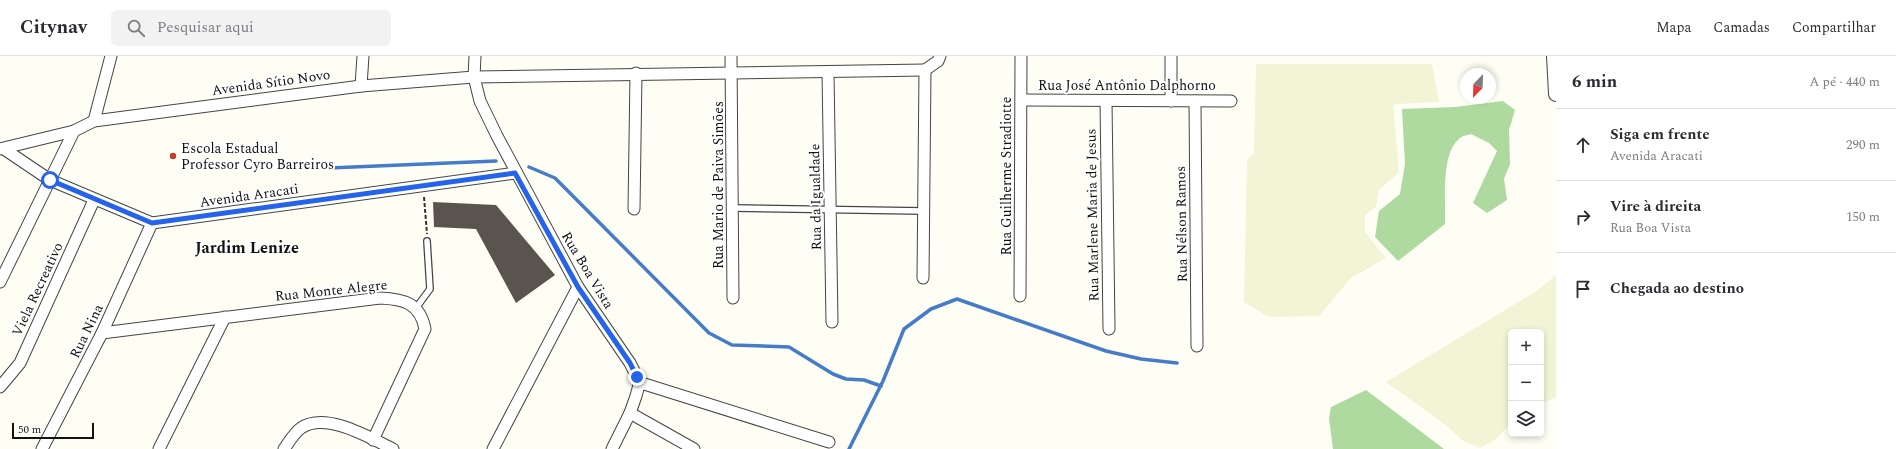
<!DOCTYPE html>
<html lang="pt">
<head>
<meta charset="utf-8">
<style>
  :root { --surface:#fff; --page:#f2f2f3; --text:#2b2b33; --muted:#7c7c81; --line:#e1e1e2 }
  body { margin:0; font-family:Spectral,serif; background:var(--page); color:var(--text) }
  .controls { position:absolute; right:12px; bottom:12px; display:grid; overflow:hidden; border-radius:6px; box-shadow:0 2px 6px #0003 }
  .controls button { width:36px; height:36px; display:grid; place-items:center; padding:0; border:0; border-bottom:1px solid var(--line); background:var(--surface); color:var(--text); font:20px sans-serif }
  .compass { position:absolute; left:1460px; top:12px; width:36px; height:36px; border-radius:50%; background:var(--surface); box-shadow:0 2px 6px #0003; rotate:203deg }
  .scale { position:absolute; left:12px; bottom:10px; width:82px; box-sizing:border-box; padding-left:4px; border:2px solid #111; border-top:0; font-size:11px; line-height:14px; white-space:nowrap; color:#111; -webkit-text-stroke:3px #fff; paint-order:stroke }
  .stop { position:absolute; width:12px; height:12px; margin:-9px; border:3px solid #2563eb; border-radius:50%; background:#fff }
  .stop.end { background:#2563eb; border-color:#fff; box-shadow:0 1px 4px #0008 }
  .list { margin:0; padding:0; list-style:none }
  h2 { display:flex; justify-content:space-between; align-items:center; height:52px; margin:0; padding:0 16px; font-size:17px }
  h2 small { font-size:13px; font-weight:400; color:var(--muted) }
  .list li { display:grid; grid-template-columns:26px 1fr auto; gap:12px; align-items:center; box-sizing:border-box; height:72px; padding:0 16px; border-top:1px solid var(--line) }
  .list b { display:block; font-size:15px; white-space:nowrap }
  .list p { margin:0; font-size:13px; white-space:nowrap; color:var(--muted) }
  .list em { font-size:13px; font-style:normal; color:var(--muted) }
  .icon { flex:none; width:22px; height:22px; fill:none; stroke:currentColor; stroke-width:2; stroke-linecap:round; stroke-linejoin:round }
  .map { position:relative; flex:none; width:1556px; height:393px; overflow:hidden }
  header { display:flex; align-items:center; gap:24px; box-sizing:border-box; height:56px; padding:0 20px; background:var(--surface); border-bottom:1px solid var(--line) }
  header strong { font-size:19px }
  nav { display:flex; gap:22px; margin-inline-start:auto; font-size:14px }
  .search { width:280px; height:36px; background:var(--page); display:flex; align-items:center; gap:10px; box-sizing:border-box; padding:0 14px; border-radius:6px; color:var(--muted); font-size:15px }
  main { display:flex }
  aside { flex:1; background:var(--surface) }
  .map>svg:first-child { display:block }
  .farmland { fill:#f1f5d5 }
  .forest { fill:#aed99f }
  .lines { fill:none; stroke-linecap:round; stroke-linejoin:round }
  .stream { stroke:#457cc9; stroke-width:3.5 }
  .building { fill:#59544e }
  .service-casing { stroke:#444; stroke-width:8 }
  .minor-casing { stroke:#444; stroke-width:13 }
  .tertiary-casing { stroke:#444; stroke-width:16 }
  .path { stroke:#333; stroke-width:2; stroke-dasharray:4 2; stroke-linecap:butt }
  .service { stroke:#fff; stroke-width:5.5 }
  .minor { stroke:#fff; stroke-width:11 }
  .tertiary { stroke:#fff; stroke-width:14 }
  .route { stroke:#2563eb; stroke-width:5 }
  .poi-dot { fill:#bd402d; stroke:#fff; stroke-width:1.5 }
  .labels { text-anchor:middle; stroke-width:4; stroke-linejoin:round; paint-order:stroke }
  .street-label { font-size:14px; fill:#111; stroke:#fff }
  .poi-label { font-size:14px; fill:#111; stroke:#fff; text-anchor:start }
  .quarter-label { font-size:16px; font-weight:bold; fill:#111; stroke:#fff }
</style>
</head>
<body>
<header>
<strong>Citynav</strong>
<div class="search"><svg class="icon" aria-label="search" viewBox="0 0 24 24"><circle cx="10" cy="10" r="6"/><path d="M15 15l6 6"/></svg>Pesquisar aqui</div>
<nav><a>Mapa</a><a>Camadas</a><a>Compartilhar</a></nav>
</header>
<main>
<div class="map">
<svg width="1556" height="393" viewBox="0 0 1556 393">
  <rect width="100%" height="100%" fill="#fffef5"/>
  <g class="farmland">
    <path d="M1256 8H1432L1439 46 1398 48 1393 49 1399 116 1379 134 1376 151 1365 159V176L1386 202 1351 222 1319 260 1269 261 1244 246 1247 103 1254 98Z"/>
    <path d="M1556 219V341L1541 348V276H1511V367L1495 384 1480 392 1462 384 1447 370 1386 326 1538 234Z"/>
  </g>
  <g class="forest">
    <path d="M1503 45 1515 54 1509 74 1510 108 1504 123 1507 144 1487 157 1473 147 1497 95 1489 87 1471 78C1468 79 1462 80 1460 82 1440 98 1446 145 1445 168L1398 205 1375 181 1379 155 1400 138 1405 108 1402 53 1455 51Z"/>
    <path d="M1366 334 1444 393H1333L1329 362 1331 351Z"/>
  </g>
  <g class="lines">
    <g class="stream">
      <path d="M529 111 555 122 709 277 732 289 789 291 833 318 846 323 864 324 881 330"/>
      <path d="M329 112 496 105"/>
      <path d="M849 393 883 325 904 273 931 253 957 243 1106 295 1141 303 1177 307"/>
    </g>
  </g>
  <path class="building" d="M433 146 496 149 555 219 516 247 476 173 434 171Z"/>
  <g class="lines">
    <g class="service-casing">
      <g id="service">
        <path d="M734 152 924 155"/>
        <path d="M416 252 430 233 427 185"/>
      </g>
    </g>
    <g class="minor-casing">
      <g id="minor">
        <path d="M475 0 474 21 480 45 497 80 578 231 630 307 637 321 639 329 636 340 630 357 612 393"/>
        <path d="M731 0 733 242"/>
        <path d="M925 14 938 5 940 0"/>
        <path d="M828 17 832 266"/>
        <path d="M361 30 363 0"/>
        <path d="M1022 44 1231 45"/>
        <path d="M1106 45 1109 273"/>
        <path d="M1171 45V0"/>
        <path d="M1195 45 1197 290"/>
        <path d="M94 65 111 0"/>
        <path d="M0 93 74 75 94 65 361 30 474 21 925 14"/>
        <path d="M4 93 50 124 152 167 515 117"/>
        <path d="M634 153 636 17"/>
        <path d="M923 222 925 14"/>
        <path d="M0 226 74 75"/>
        <path d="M1020 240 1021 0"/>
        <path d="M102 277 380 242C404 243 420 247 425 273L373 384"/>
        <path d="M638 326 829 386"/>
        <path d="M0 331 20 307 94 144"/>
        <path d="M630 357 694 393"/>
        <path d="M42 393 102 277 152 167"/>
        <path d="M159 393 225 261"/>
        <path d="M284 393C289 386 294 377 301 372 326 355 370 382 393 393"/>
        <path d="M493 393 578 231"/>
      </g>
    </g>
    <g class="tertiary-casing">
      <path id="tertiary" d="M1554 0 1556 38"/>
    </g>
    <path class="path" d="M424 141 427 178"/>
    <use href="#service" class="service"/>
    <use href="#minor" class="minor"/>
    <use href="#tertiary" class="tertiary"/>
  </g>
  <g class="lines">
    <path class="route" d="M50 124 152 167 515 117 578 231 630 307 637 321"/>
  </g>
  <circle class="poi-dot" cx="173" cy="100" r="4"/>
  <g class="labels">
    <g class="street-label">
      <text transform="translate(271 26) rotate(-8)" y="5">Avenida Sítio Novo</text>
      <text x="1127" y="34">Rua José Antônio Dalphorno</text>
      <text transform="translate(1006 120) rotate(-90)" y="5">Rua Guilherme Stradiotte</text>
      <text transform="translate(718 129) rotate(-90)" y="5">Rua Mario de Paiva Simões</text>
      <text transform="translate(249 139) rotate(-8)" y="5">Avenida Aracati</text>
      <text transform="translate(815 141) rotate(-91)" y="5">Rua da Igualdade</text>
      <text transform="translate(1092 159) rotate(-91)" y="5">Rua Marlene Maria de Jesus</text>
      <text transform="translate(1181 168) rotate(-91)" y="5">Rua Nélson Ramos</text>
      <text transform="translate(588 214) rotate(59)" y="5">Rua Boa Vista</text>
      <text transform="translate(37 233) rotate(-65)" y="5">Viela Recreativo</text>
      <text transform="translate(331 234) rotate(-6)" y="5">Rua Monte Alegre</text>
      <text transform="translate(86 275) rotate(-64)" y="5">Rua Nina</text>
    </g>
    <g class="poi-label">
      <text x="181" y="97">Escola Estadual<tspan x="181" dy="16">Professor Cyro Barreiros</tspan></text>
    </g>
    <g class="quarter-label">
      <text x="247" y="197">Jardim Lenize</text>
    </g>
  </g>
</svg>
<div class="controls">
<button>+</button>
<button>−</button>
<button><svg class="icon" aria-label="layers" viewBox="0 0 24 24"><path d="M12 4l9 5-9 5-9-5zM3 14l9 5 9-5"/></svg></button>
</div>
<svg class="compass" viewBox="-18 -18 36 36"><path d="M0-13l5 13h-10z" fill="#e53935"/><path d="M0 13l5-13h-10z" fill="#7c7c81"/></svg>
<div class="scale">50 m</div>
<div class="stop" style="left:50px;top:124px"></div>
<div class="stop end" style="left:637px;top:321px"></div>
</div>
<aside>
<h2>6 min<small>A pé · 440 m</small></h2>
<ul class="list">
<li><svg class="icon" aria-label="ahead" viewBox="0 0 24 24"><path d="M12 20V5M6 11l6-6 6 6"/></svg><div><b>Siga em frente</b><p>Avenida Aracati</p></div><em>290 m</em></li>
<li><svg class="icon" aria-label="right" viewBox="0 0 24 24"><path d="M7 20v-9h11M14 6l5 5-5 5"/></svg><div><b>Vire à direita</b><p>Rua Boa Vista</p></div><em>150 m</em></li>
<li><svg class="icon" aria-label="arrive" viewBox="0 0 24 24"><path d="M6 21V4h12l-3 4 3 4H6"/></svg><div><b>Chegada ao destino</b></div></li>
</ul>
</aside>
</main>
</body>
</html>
